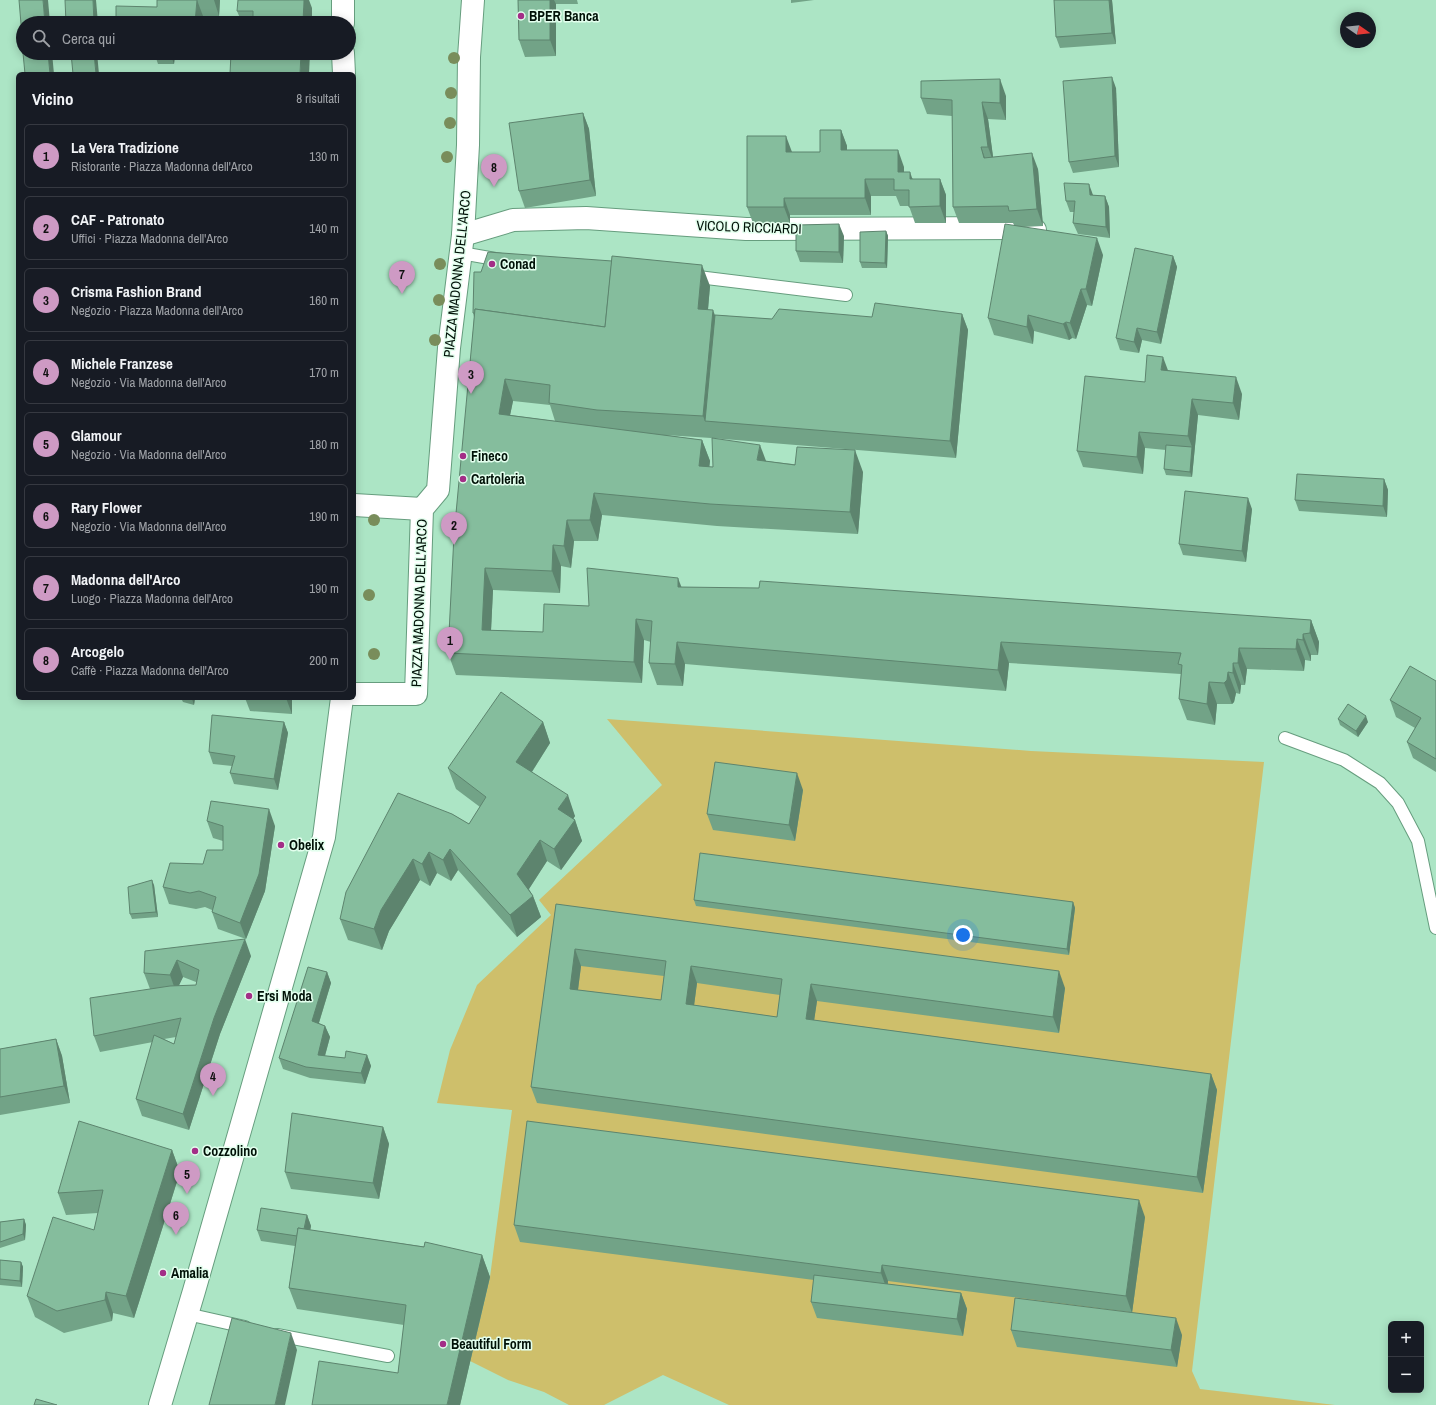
<!DOCTYPE html>
<html lang="it">
<head>
<meta charset="utf-8">
<style>
  :root { --surface:#171b24; --page:#20242c; --text:#f1f3f6; --muted:#9ea1a6; --line:#363941; --accent:#ce9ac4 }
  body { margin:0; font-family:"Archivo Narrow",sans-serif; background:var(--page); color:var(--text) }
  .controls { position:absolute; right:12px; bottom:12px; display:grid; overflow:hidden; border-radius:6px; box-shadow:0 2px 10px #0003 }
  .controls button { width:36px; height:36px; display:grid; place-items:center; padding:0; border:0; border-bottom:1px solid var(--line); background:var(--surface); color:var(--text); font:20px sans-serif }
  .compass { position:absolute; left:1340px; top:12px; width:36px; height:36px; border-radius:50%; background:var(--surface); box-shadow:0 2px 10px #0003; rotate:104deg }
  .you { position:absolute; left:963px; top:935px; width:14px; height:14px; margin:-10px; border:3px solid #fff; border-radius:50%; background:#1a73e8; box-shadow:0 0 0 6px #1a73e833 }
  .badge { display:grid; place-items:center; width:26px; height:26px; border-radius:50%; background:var(--accent); color:#111; font-size:13px; font-weight:700 }
  .pin { position:absolute; translate:-50% -33px; filter:drop-shadow(0 1px 2px #0008) }
  .pin::after { content:''; position:absolute; top:21px; width:14px; height:12px; background:inherit; clip-path:polygon(0 0,100% 0,50% 100%) }
  .list { margin:0; padding:0; list-style:none }
  h2 { display:flex; justify-content:space-between; align-items:center; height:52px; margin:0; padding:0 16px; font-size:17px }
  h2 small { font-size:13px; font-weight:400; color:var(--muted) }
  .list li { display:grid; grid-template-columns:26px 1fr auto; gap:12px; align-items:center; box-sizing:border-box; height:64px; margin:0 8px 8px; padding:0 8px; border:1px solid var(--line); border-radius:6px }
  .list b { display:block; font-size:15px; white-space:nowrap }
  .list p { margin:0; font-size:13px; white-space:nowrap; color:var(--muted) }
  .list em { font-size:13px; font-style:normal; color:var(--muted) }
  .icon { flex:none; width:22px; height:22px; fill:none; stroke:currentColor; stroke-width:2; stroke-linecap:round; stroke-linejoin:round }
  .map { position:relative; flex:none; width:1436px; height:1405px; overflow:hidden }
  .search { position:absolute; background:var(--surface); box-shadow:0 2px 10px #0003; left:16px; top:16px; width:340px; height:44px; display:flex; align-items:center; gap:10px; box-sizing:border-box; padding:0 14px; border-radius:22px; color:var(--muted); font-size:15px }
  .panel { position:absolute; background:var(--surface); box-shadow:0 2px 10px #0003; left:16px; top:72px; width:340px; height:628px; border-radius:6px }
  .map>svg:first-child { display:block }
  .green { fill:#cebf6b }
  .lines { fill:none; stroke-linecap:round; stroke-linejoin:round }
  .lane-casing { stroke:#669d7e; stroke-width:14 }
  .street-casing { stroke:#669d7e; stroke-width:24 }
  .secondary-casing { stroke:#669d7e; stroke-width:24 }
  .lane { stroke:#fff; stroke-width:12 }
  .street { stroke:#fff; stroke-width:22 }
  .secondary { stroke:#fff; stroke-width:22 }
  .tree { fill:#798d5b }
  .wall { fill:#72a387; fill-rule:evenodd }
  .shaded-wall { fill:#5d846e }
  .building { fill:#85bd9d; stroke:#5d846e; fill-rule:evenodd }
  .poi-dot { fill:#a32e87; stroke:#e3ffee; stroke-width:1.5 }
  .labels { text-anchor:middle; stroke-width:3; stroke-linejoin:round; paint-order:stroke }
  .poi-label { font-size:14px; font-weight:bold; fill:#001107; stroke:#e3ffee; text-anchor:start }
  .street-label { font-size:14px; fill:#001107; stroke:#e3ffee }
</style>
</head>
<body>
<div class="map">
<svg width="1436" height="1405" viewBox="0 0 1436 1405">
  <rect width="100%" height="100%" fill="#ace5c5"/>
  <path class="green" d="M607 719 1031 751 1264 762 1192 1371 1200 1389 1335 1405H729L663 1375 604 1405H569L544 1392 508 1380 470 1361 490 1277 512 1110 437 1103 450 1050 477 985 551 915 539 900 662 785Z"/>
  <g class="lines">
    <g class="lane-casing">
      <g id="lane">
        <path d="M461 253 501 260"/>
        <path d="M690 276 846 295"/>
        <path d="M1285 738 1344 760 1380 783 1398 803 1418 841 1436 928"/>
        <path d="M187 1314 245 1327"/>
        <path d="M277 1335 388 1356"/>
      </g>
    </g>
    <g class="street-casing">
      <g id="street">
        <path d="M463 235 513 220 586 218 746 229 1025 228 1035 230"/>
        <path d="M354 505 422 509"/>
        <path d="M354 694H416L422 509 438 490 449 348 463 235 468 145 469 57 473 0"/>
      </g>
    </g>
    <g class="secondary-casing">
      <g id="secondary">
        <path d="M343 0V23"/>
        <path d="M343 53 344 74"/>
        <path d="M160 1405 194 1291 324 837 342 698"/>
      </g>
    </g>
    <use href="#lane" class="lane"/>
    <use href="#street" class="street"/>
    <use href="#secondary" class="secondary"/>
  </g>
  <g class="tree">
    <circle cx="454" cy="58" r="6"/>
    <circle cx="451" cy="93" r="6"/>
    <circle cx="450" cy="123" r="6"/>
    <circle cx="447" cy="157" r="6"/>
    <circle cx="440" cy="264" r="6"/>
    <circle cx="439" cy="300" r="6"/>
    <circle cx="435" cy="340" r="6"/>
    <circle cx="374" cy="520" r="6"/>
    <circle cx="369" cy="595" r="6"/>
    <circle cx="374" cy="654" r="6"/>
  </g>
  <g class="wall">
    <path d="M157 0H220L219 16H203L202 23H116L157 7Z"/>
    <path d="M518 0H577L578 4H556V56L525 57 519 40Z"/>
    <path d="M791 0H814L791 3Z"/>
    <path d="M1112 0 1116 44 1060 48 1056 37Z"/>
    <path d="M312 8V23H242L237 11Z"/>
    <path d="M121 53H201L200 56 175 55 174 64H158L155 55 121 54Z"/>
    <path d="M1116 88 1119 167 1073 173 1069 162Z"/>
    <path d="M1006 96V120L988 119 993 157 1038 169 1043 226 1024 227 1103 255 1092 306 1087 305 1076 339 1072 338 1069 340 1034 331 1033 344 994 335 988 318 1014 225 1013 223H959L953 207 952 116 927 114 921 98Z"/>
    <path d="M583 113 589 129 596 196 525 208 519 191Z"/>
    <path d="M841 130 847 146V150L904 167V172L913 179H940L946 195V223H915L909 206H900L896 196H871V215H790V223H753L747 207 792 152H820Z"/>
    <path d="M1093 195 1105 196 1109 207 1110 238 1078 234 1073 223 1074 212H1070L1066 201Z"/>
    <path d="M886 231 888 236 887 268H862L860 262Z"/>
    <path d="M844 236 843 263 800 262 796 251Z"/>
    <path d="M1173 256 1177 267 1161 344 1142 340 1139 353 1120 350 1116 338Z"/>
    <path d="M710 286 708 310 715 315 772 319 872 317 962 314 968 330 956 458 711 438 665 435 702 440 710 461 709 467H713L766 461 863 472 858 534 717 526 602 515 598 541H574L571 568 561 566 560 593 493 590 491 630 543 632 589 606 681 587 1311 620 1319 642 1318 655H1311V661L1305 660 1304 671 1247 669 1245 685H1241L1240 694 1236 693 1234 702 1232 704H1217L1215 725 1187 720 1179 699 1181 674 1009 663 1006 691 685 664 683 686 657 685 649 663 651 642 644 640 642 683 456 675 448 653 474 317 473 313ZM513 401 550 405 555 421 510 415Z"/>
    <path d="M1168 370 1242 394 1239 420 1198 415 1192 477 1166 475 1164 469 1166 450 1145 448 1143 474 1083 467 1077 451 1145 382Z"/>
    <path d="M1384 479 1388 490 1387 517 1299 511 1295 500Z"/>
    <path d="M1252 509 1246 562 1183 555 1179 544Z"/>
    <path d="M1436 681V772L1413 758 1407 742 1415 728 1396 717 1390 700Z"/>
    <path d="M181 698H195L194 705 183 702Z"/>
    <path d="M245 698H292V714L250 711Z"/>
    <path d="M1338 719 1368 722 1358 737 1340 725Z"/>
    <path d="M284 722 288 733 278 790 234 784 230 773 232 766 213 764 209 752Z"/>
    <path d="M543 722 550 743 532 772 575 816 573 819 575 820 582 841 561 870 547 861 529 889 533 896 541 917 517 937 458 870 451 881 437 873 430 886 420 880 389 931 382 950 348 940 340 919 452 814 469 824 480 807 456 789 448 768Z"/>
    <path d="M803 790 795 841 713 830 707 814Z"/>
    <path d="M207 821 275 826 265 891 246 939 218 929 212 912V910L205 907 196 909 169 904 163 887 203 864 223 850V841L213 838Z"/>
    <path d="M154 885 158 917 132 919 130 914Z"/>
    <path d="M694 900 1073 902 1075 908 1069 955 696 906Z"/>
    <path d="M556 904 1065 988 1059 1033 817 1001 814 1020 1211 1074 1217 1090 1203 1193 537 1103 531 1087ZM581 966 664 976 661 1000 578 990ZM697 983 780 995 777 1017 694 1005Z"/>
    <path d="M145 951 251 956 220 1034 189 1130 142 1116 136 1099 153 1042 100 1052 94 1036 150 989 144 973ZM183 977 196 982V985L178 986ZM176 1037 174 1044 164 1039Z"/>
    <path d="M327 972 331 983 319 1023 325 1026 330 1037 325 1056 345 1058 367 1055 371 1066 365 1084 310 1078 283 1069 279 1058Z"/>
    <path d="M56 1039 62 1056 70 1103 0 1115V1049Z"/>
    <path d="M383 1127 389 1144 379 1199 291 1189 285 1172Z"/>
    <path d="M172 1150 180 1172 134 1318 113 1313 112 1321 64 1333 35 1317 27 1296 94 1230 98 1213 66 1215 58 1193Z"/>
    <path d="M307 1215 311 1226 310 1230 482 1255 490 1277 460 1405 398 1373 404 1325 297 1309 289 1288 295 1246 261 1241 257 1230Z"/>
    <path d="M1145 1217 1132 1313 1182 1335 1177 1367 1017 1347 1011 1330 1129 1312 888 1281V1284L961 1293 967 1309 963 1336 817 1318 811 1302 814 1280 520 1242 514 1225Z"/>
    <path d="M24 1219 26 1225 25 1240 0 1248V1222Z"/>
    <path d="M0 1260 21 1262 23 1267 22 1287 0 1285Z"/>
  </g>
  <g class="shaded-wall">
    <path d="M43 0H48L50 23H45Z"/>
    <path d="M93 0H96L98 23H94Z"/>
    <path d="M197 0 203 16 202 23H195Z"/>
    <path d="M214 0H220L219 16Z"/>
    <path d="M304 0H309L312 8V23H303Z"/>
    <path d="M550 0H554L556 4V56L550 40Z"/>
    <path d="M1109 0H1112L1116 44 1112 33Z"/>
    <path d="M48 53H52L54 74H50Z"/>
    <path d="M94 53H97L99 74H96Z"/>
    <path d="M170 53H174L175 55 174 64Z"/>
    <path d="M301 53H310L309 74H300Z"/>
    <path d="M1112 77 1116 88 1119 167 1115 156Z"/>
    <path d="M1000 79 1006 96V120L1000 103Z"/>
    <path d="M982 102 988 119 994 164 988 147Z"/>
    <path d="M583 113 589 129 596 196 590 180Z"/>
    <path d="M841 130 847 146V167L841 150Z"/>
    <path d="M786 136 792 152H786Z"/>
    <path d="M981 147 987 164 984 158Z"/>
    <path d="M898 150 904 167V189L898 172Z"/>
    <path d="M1032 153 1038 169 1043 226 1037 209Z"/>
    <path d="M910 172 916 189 910 179Z"/>
    <path d="M865 179 871 196V215L865 198Z"/>
    <path d="M940 179 946 195V223L940 206Z"/>
    <path d="M1089 184 1093 195H1090Z"/>
    <path d="M1105 196 1109 207 1110 238 1106 227Z"/>
    <path d="M784 198 790 215V223L784 207Z"/>
    <path d="M839 224 844 236 843 263 839 252Z"/>
    <path d="M886 231 888 236 887 268 885 263Z"/>
    <path d="M1097 238 1103 255 1092 306 1086 289Z"/>
    <path d="M1173 256 1177 267 1161 344 1157 332Z"/>
    <path d="M702 265 710 286 706 331 698 309Z"/>
    <path d="M1081 289 1087 305 1076 339 1070 323Z"/>
    <path d="M713 310 721 331 705 421 703 416Z"/>
    <path d="M962 314 968 330 956 458 950 441Z"/>
    <path d="M1028 315 1034 331 1033 344 1027 327Z"/>
    <path d="M1066 322 1072 338 1069 340 1063 324Z"/>
    <path d="M1137 328 1142 340 1139 353 1134 342Z"/>
    <path d="M1163 357 1169 373 1161 370Z"/>
    <path d="M1236 377 1242 394 1239 420 1233 403Z"/>
    <path d="M505 379 513 401 506 435 499 414Z"/>
    <path d="M1192 399 1198 415 1192 477 1190 472 1192 447 1188 436Z"/>
    <path d="M1139 432 1145 448 1143 474 1137 457Z"/>
    <path d="M702 440 710 461 707 488 699 466Z"/>
    <path d="M760 445 768 466 757 460Z"/>
    <path d="M855 450 863 472 858 534 850 512Z"/>
    <path d="M1384 479 1388 490 1387 517 1383 506Z"/>
    <path d="M594 493 602 515 598 541 590 520Z"/>
    <path d="M1248 498 1252 509 1246 562 1242 551Z"/>
    <path d="M567 520 574 541 571 568 564 546Z"/>
    <path d="M553 545 561 566 560 593 552 571Z"/>
    <path d="M485 568 493 590 490 651 482 630Z"/>
    <path d="M678 578 686 599 678 587Z"/>
    <path d="M636 619 644 640 642 683 634 662Z"/>
    <path d="M1311 620 1319 642 1318 655 1310 633Z"/>
    <path d="M1303 634 1311 655V661L1303 640Z"/>
    <path d="M1297 639 1305 660 1304 671 1296 649Z"/>
    <path d="M677 642 685 664 683 686 675 664Z"/>
    <path d="M1001 642 1009 663 1006 691 998 670Z"/>
    <path d="M1239 648 1247 669 1245 685 1238 663Z"/>
    <path d="M1233 663 1241 685 1240 694 1233 673Z"/>
    <path d="M1228 672 1236 693 1234 702 1232 704 1224 683Z"/>
    <path d="M1209 682 1217 704 1215 725 1207 704Z"/>
    <path d="M192 698H195L194 705 192 699Z"/>
    <path d="M286 698H292V714Z"/>
    <path d="M1366 716 1368 722 1358 737 1356 731Z"/>
    <path d="M284 722 288 733 278 790 274 779Z"/>
    <path d="M543 722 550 743 524 784 516 762Z"/>
    <path d="M797 773 803 790 795 841 789 825Z"/>
    <path d="M568 795 575 816 566 831 558 809Z"/>
    <path d="M269 809 275 826 265 891 246 939 240 923Z"/>
    <path d="M575 820 582 841 561 870 554 849Z"/>
    <path d="M540 840 547 861 525 895 517 874Z"/>
    <path d="M450 849 458 870 451 881 443 860Z"/>
    <path d="M429 852 437 873 430 886 422 864Z"/>
    <path d="M413 859 420 880 389 931 382 950 374 929 381 910Z"/>
    <path d="M152 880 154 885 158 917 156 912Z"/>
    <path d="M533 896 541 917 517 937 510 915Z"/>
    <path d="M1073 902 1075 908 1069 955 1067 949Z"/>
    <path d="M245 939 251 956 220 1034 189 1130 183 1114 214 1018Z"/>
    <path d="M575 949 581 966 576 1005 570 989Z"/>
    <path d="M177 960 183 977 176 992 170 975Z"/>
    <path d="M691 966 697 983 692 1021 686 1004Z"/>
    <path d="M1059 971 1065 988 1059 1033 1053 1017Z"/>
    <path d="M327 972 331 983 316 1032 312 1021Z"/>
    <path d="M811 984 817 1001 812 1035 806 1019Z"/>
    <path d="M325 1026 330 1037 322 1066 318 1055Z"/>
    <path d="M56 1039 62 1056 70 1103 64 1086Z"/>
    <path d="M367 1055 371 1066 365 1084 361 1073Z"/>
    <path d="M1211 1074 1217 1090 1203 1193 1197 1177Z"/>
    <path d="M383 1127 389 1144 379 1199 373 1183Z"/>
    <path d="M172 1150 180 1172 134 1318 126 1296Z"/>
    <path d="M1139 1200 1145 1217 1132 1313 1126 1296Z"/>
    <path d="M307 1215 311 1226 307 1248 303 1237Z"/>
    <path d="M24 1219 26 1225 25 1240 23 1234Z"/>
    <path d="M482 1255 490 1277 460 1405H447Z"/>
    <path d="M21 1262 23 1267 22 1287 20 1281Z"/>
    <path d="M882 1265 888 1281 887 1290 881 1273Z"/>
    <path d="M106 1292 113 1313 112 1321 105 1300Z"/>
    <path d="M961 1293 967 1309 963 1336 957 1319Z"/>
    <path d="M1176 1318 1182 1335 1177 1367 1171 1350Z"/>
    <path d="M291 1333 297 1350 285 1405H275Z"/>
  </g>
  <g class="building">
    <path d="M19 0H43L45 23H23V48Z"/>
    <path d="M65 0H93L94 23H66Z"/>
    <path d="M157 0H197L195 23H116V6L157 7Z"/>
    <path d="M238 0H304L303 23H253V11H237Z"/>
    <path d="M518 0H550V40H519Z"/>
    <path d="M1054 0H1109L1112 33 1056 37Z"/>
    <path d="M23 53H48L50 74H25Z"/>
    <path d="M71 53H94L96 74H73Z"/>
    <path d="M231 53H301L300 74H230Z"/>
    <path d="M1112 77 1115 156 1069 162 1063 81Z"/>
    <path d="M1000 79V103L982 102 988 147H981L984 158 1032 153 1037 209 1009 211 1008 206 953 207 952 100 921 98V81Z"/>
    <path d="M583 113 590 180 519 191 509 123Z"/>
    <path d="M820 130H841V150H898V172H910V179H940V206L909 207V190H894V179H865V198H784V207H747V136H786V152H820Z"/>
    <path d="M1064 183 1089 184 1090 195 1105 196 1106 227 1073 223 1075 201H1066Z"/>
    <path d="M839 224V252L796 251V225Z"/>
    <path d="M1005 224 1097 238 1086 289H1081L1070 323 1066 322 1063 324 1028 315 1027 327 988 318Z"/>
    <path d="M886 231 885 263 860 262V232Z"/>
    <path d="M1135 248 1173 256 1157 332 1137 328 1134 342 1116 338Z"/>
    <path d="M488 252 612 261 605 327 475 309V313H473L474 272H481Z"/>
    <path d="M612 256 702 265 698 309 713 310 703 416 597 410 549 403 550 385 505 379 499 414 702 440 699 466 713 467 712 438 760 445 757 460 795 465 797 447 855 450 850 512 710 504 594 493 590 520H567L564 546 553 545 552 571 485 568 482 630 543 632 544 604 589 606 587 568 678 578V587L759 588 760 581 1311 620 1310 633 1303 634V640L1297 639 1296 649 1239 648 1238 663H1233V673L1228 672 1227 680 1224 683 1209 682 1207 704 1179 699 1182 665 1178 664 1181 653 1001 642 998 670 677 642 675 664 649 663 652 621 636 619 634 662 448 653 454 535 475 309 605 327Z"/>
    <path d="M875 303 962 314 950 441 705 421 715 315 772 319 779 309 872 317Z"/>
    <path d="M1147 355 1163 357 1161 370 1236 377 1233 403 1192 399 1188 436 1139 432 1137 457 1077 451 1085 376 1145 382Z"/>
    <path d="M1166 445 1192 447 1190 472 1164 469Z"/>
    <path d="M1297 474 1384 479 1383 506 1295 500Z"/>
    <path d="M1185 491 1248 498 1242 551 1179 544Z"/>
    <path d="M1410 666 1436 681V759L1407 742 1421 718 1390 700Z"/>
    <path d="M501 692 543 722 516 762 568 795 558 809 575 820 554 849 540 840 517 874 533 896 510 915 450 849 443 860 429 852 422 864 413 859 381 910 374 929 340 919 346 892 398 793 452 814 469 824 486 797 448 768Z"/>
    <path d="M1348 704 1366 716 1356 731 1338 719Z"/>
    <path d="M212 715 284 722 274 779 230 773 235 756 209 752Z"/>
    <path d="M715 762 797 773 789 825 707 814Z"/>
    <path d="M211 801 269 809 259 874 240 923 212 912 216 897 199 891 190 893 163 887 170 863 203 864 207 850H223V826L207 821Z"/>
    <path d="M700 853 1073 902 1067 949 694 900Z"/>
    <path d="M152 880 156 912 130 914 128 887Z"/>
    <path d="M556 904 1059 971 1053 1017 811 984 806 1019 1211 1074 1197 1177 531 1087ZM575 949 666 961 661 1000 570 989ZM691 966 782 979 777 1017 686 1004Z"/>
    <path d="M245 939 214 1018 183 1114 136 1099 154 1035 174 1044 181 1018 94 1036 90 998 170 986 196 985 199 970 177 960 170 975 144 973 145 951Z"/>
    <path d="M308 967 327 972 312 1021 325 1026 318 1055 345 1058 346 1051 367 1055 361 1073 306 1067 279 1058Z"/>
    <path d="M56 1039 64 1086 0 1097V1049Z"/>
    <path d="M292 1113 383 1127 373 1183 285 1172Z"/>
    <path d="M79 1121 172 1150 126 1296 106 1292 105 1300 57 1311 27 1296 53 1217 94 1230 103 1190 58 1193Z"/>
    <path d="M527 1121 1139 1200 1126 1296 882 1265 881 1273 514 1225Z"/>
    <path d="M261 1208 307 1215 304 1229 298 1228 297 1236 257 1230Z"/>
    <path d="M24 1219 23 1234 0 1242V1222Z"/>
    <path d="M298 1228 424 1247 425 1242 482 1255 447 1405H312L319 1361 398 1373 406 1305 289 1288Z"/>
    <path d="M0 1260 21 1262 20 1281 0 1279Z"/>
    <path d="M814 1275 961 1293 957 1319 811 1302Z"/>
    <path d="M1015 1298 1176 1318 1171 1350 1011 1330Z"/>
    <path d="M232 1318 291 1333 275 1405H209Z"/>
    <path d="M36 1399 57 1405H34Z"/>
  </g>
  <g class="poi-dot">
    <circle cx="521" cy="16" r="4"/>
    <circle cx="492" cy="264" r="4"/>
    <circle cx="463" cy="456" r="4"/>
    <circle cx="463" cy="479" r="4"/>
    <circle cx="281" cy="845" r="4"/>
    <circle cx="249" cy="996" r="4"/>
    <circle cx="195" cy="1151" r="4"/>
    <circle cx="163" cy="1273" r="4"/>
    <circle cx="443" cy="1344" r="4"/>
  </g>
  <g class="labels">
    <g class="poi-label">
      <text x="529" y="21">BPER Banca</text>
      <text x="500" y="269">Conad</text>
      <text x="471" y="461">Fineco</text>
      <text x="471" y="484">Cartoleria</text>
      <text x="289" y="850">Obelix</text>
      <text x="257" y="1001">Ersi Moda</text>
      <text x="203" y="1156">Cozzolino</text>
      <text x="171" y="1278">Amalia</text>
      <text x="451" y="1349">Beautiful Form</text>
    </g>
    <g class="street-label">
      <text transform="translate(749 227) rotate(2)" y="5">VICOLO RICCIARDI</text>
      <text transform="translate(457 274) rotate(-84)" y="5">PIAZZA MADONNA DELL'ARCO</text>
      <text transform="translate(419 603) rotate(-88)" y="5">PIAZZA MADONNA DELL'ARCO</text>
    </g>
  </g>
</svg>
<div class="controls">
<button>+</button>
<button>−</button>
</div>
<svg class="compass" viewBox="-18 -18 36 36"><path d="M0-13l5 13h-10z" fill="#e53935"/><path d="M0 13l5-13h-10z" fill="#9ea1a6"/></svg>
<div class="you"></div>
<div class="pin badge" style="left:450px;top:660px">1</div>
<div class="pin badge" style="left:454px;top:545px">2</div>
<div class="pin badge" style="left:471px;top:394px">3</div>
<div class="pin badge" style="left:213px;top:1096px">4</div>
<div class="pin badge" style="left:187px;top:1194px">5</div>
<div class="pin badge" style="left:176px;top:1235px">6</div>
<div class="pin badge" style="left:402px;top:294px">7</div>
<div class="pin badge" style="left:494px;top:187px">8</div>
<div class="search"><svg class="icon" aria-label="search" viewBox="0 0 24 24"><circle cx="10" cy="10" r="6"/><path d="M15 15l6 6"/></svg>Cerca qui</div>
<section class="panel">
<h2>Vicino<small>8 risultati</small></h2>
<ul class="list">
<li><span class="badge">1</span><div><b>La Vera Tradizione</b><p>Ristorante · Piazza Madonna dell'Arco</p></div><em>130 m</em></li>
<li><span class="badge">2</span><div><b>CAF - Patronato</b><p>Uffici · Piazza Madonna dell'Arco</p></div><em>140 m</em></li>
<li><span class="badge">3</span><div><b>Crisma Fashion Brand</b><p>Negozio · Piazza Madonna dell'Arco</p></div><em>160 m</em></li>
<li><span class="badge">4</span><div><b>Michele Franzese</b><p>Negozio · Via Madonna dell'Arco</p></div><em>170 m</em></li>
<li><span class="badge">5</span><div><b>Glamour</b><p>Negozio · Via Madonna dell'Arco</p></div><em>180 m</em></li>
<li><span class="badge">6</span><div><b>Rary Flower</b><p>Negozio · Via Madonna dell'Arco</p></div><em>190 m</em></li>
<li><span class="badge">7</span><div><b>Madonna dell'Arco</b><p>Luogo · Piazza Madonna dell'Arco</p></div><em>190 m</em></li>
<li><span class="badge">8</span><div><b>Arcogelo</b><p>Caffè · Piazza Madonna dell'Arco</p></div><em>200 m</em></li>
</ul>
</section>
</div>
</body>
</html>
